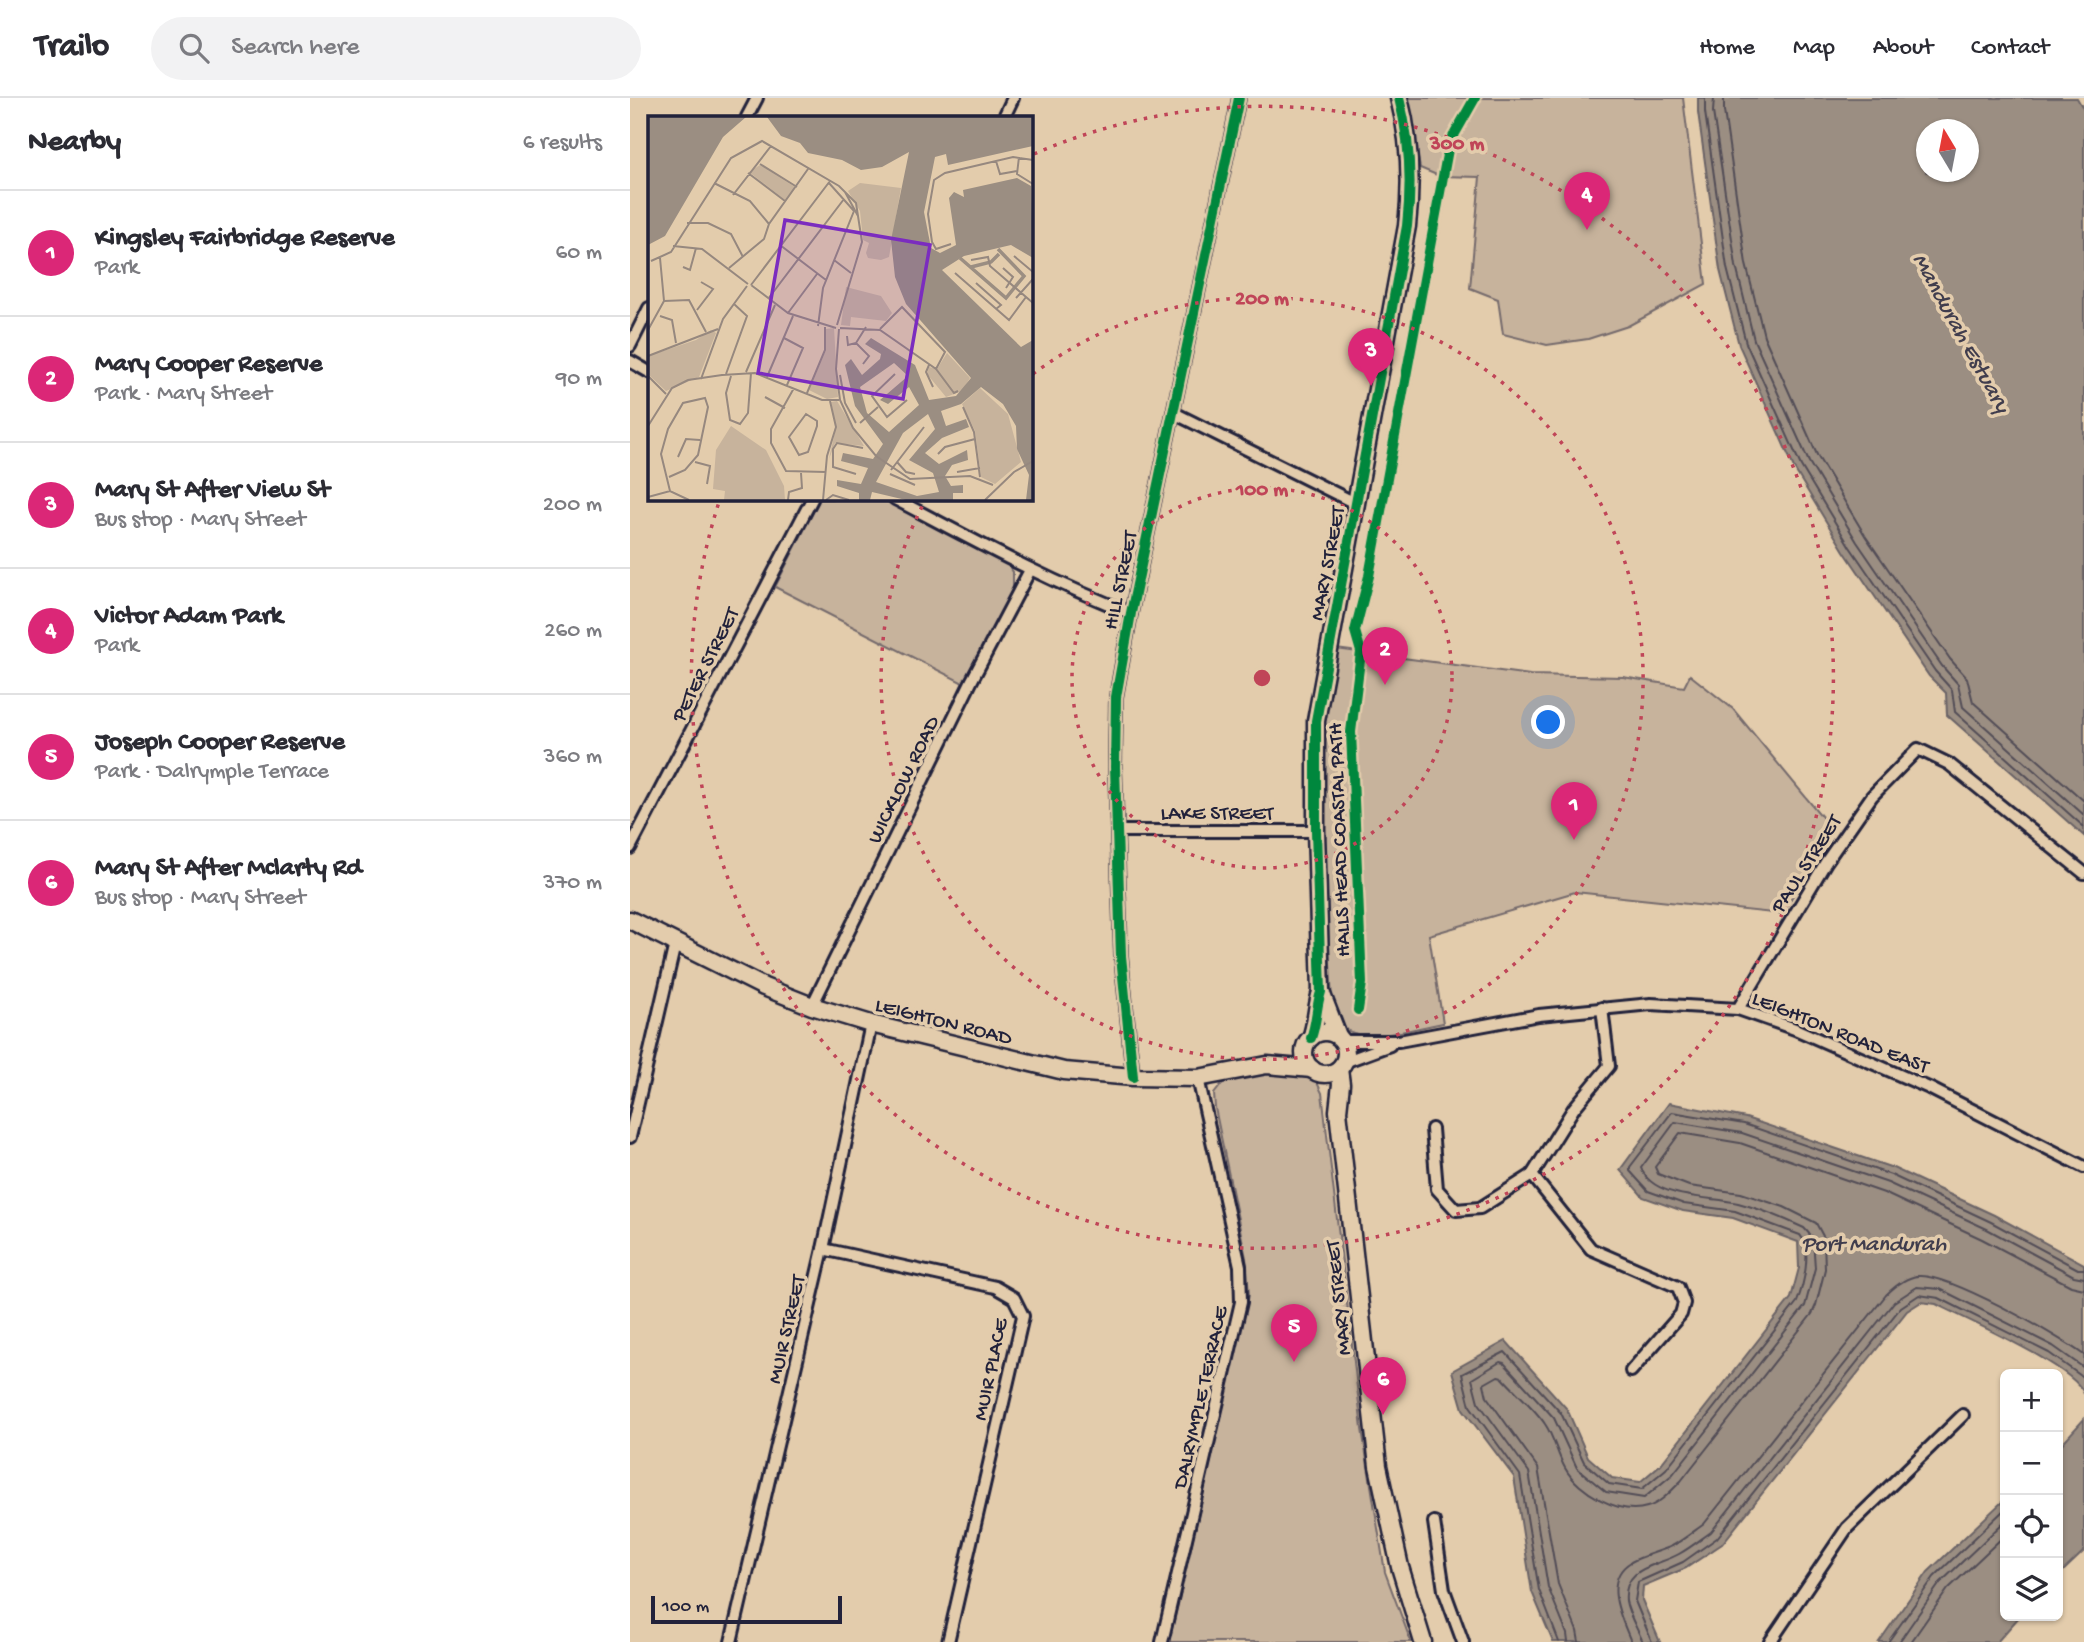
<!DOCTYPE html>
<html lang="en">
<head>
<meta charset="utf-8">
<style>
  :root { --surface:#fff; --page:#f2f2f3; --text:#2b2b33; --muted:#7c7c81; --line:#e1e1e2; --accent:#db2777 }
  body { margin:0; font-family:"Gochi Hand",sans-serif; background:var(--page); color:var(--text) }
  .controls { position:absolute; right:21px; bottom:21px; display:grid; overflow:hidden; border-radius:10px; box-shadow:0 2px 5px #0004 }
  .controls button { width:63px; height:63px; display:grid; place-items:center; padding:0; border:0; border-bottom:2px solid var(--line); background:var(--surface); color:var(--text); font:35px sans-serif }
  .compass { position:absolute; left:1286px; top:21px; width:63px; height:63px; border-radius:50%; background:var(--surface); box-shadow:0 2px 5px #0004; rotate:350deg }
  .scale { position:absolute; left:21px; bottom:18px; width:191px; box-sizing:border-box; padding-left:7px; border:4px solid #22223b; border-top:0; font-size:19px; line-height:24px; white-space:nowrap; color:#22223b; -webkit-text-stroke:5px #e3ccac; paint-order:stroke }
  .you { position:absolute; left:919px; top:625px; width:24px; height:24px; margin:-18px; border:5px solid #fff; border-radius:50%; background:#1a73e8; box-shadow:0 0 0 10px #1a73e833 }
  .badge { display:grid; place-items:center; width:46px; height:46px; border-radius:50%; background:var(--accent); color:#fff; font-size:23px; font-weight:700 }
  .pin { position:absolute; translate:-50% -58px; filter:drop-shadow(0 2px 4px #0008) }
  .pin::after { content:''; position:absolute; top:37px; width:24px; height:21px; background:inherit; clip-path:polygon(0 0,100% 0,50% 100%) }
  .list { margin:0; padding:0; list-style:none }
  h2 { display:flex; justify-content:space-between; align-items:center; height:91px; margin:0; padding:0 28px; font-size:30px }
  h2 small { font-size:23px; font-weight:400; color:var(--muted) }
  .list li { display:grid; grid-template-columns:46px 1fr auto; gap:21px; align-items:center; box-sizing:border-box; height:126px; padding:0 28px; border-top:2px solid var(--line) }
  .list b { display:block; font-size:26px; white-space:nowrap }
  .list p { margin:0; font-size:23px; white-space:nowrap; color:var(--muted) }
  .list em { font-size:23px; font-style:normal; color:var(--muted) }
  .icon { flex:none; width:38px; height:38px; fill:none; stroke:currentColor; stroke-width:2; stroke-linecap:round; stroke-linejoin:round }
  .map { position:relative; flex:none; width:1454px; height:1544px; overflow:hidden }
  header { display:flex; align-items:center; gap:42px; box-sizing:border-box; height:98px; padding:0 35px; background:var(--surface); border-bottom:2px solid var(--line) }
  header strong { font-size:33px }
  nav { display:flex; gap:38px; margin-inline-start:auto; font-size:24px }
  .search { width:490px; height:63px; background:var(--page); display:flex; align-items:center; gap:18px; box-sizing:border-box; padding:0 24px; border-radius:38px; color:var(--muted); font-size:26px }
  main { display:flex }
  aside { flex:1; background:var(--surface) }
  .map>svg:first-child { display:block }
  .green { fill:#c7b39c; stroke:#746a6c; stroke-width:2 }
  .water { fill:#9b8e82; stroke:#6b6366; stroke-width:2; fill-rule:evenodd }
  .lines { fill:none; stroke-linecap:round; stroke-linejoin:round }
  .shore { stroke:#524d57; stroke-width:2 }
  .street-casing { stroke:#22223b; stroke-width:16 }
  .secondary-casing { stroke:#22223b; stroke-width:21 }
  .street { stroke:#e3ccac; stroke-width:10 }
  .secondary { stroke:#e3ccac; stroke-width:16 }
  .cycleway-casing { stroke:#e3ccac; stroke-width:15 }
  .cycleway { stroke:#00873e; stroke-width:10 }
  .ring { fill:none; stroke:#c04558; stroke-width:3.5; stroke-dasharray:3.5 7 }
  .labels { text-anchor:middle; stroke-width:7; stroke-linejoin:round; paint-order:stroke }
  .street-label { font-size:21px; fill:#22223b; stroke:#e3ccac }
  .water-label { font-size:23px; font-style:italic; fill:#403d4d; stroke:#e3ccac }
  .inset-river { fill:none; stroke:#9b8e82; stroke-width:3.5 }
  .inset-road { fill:none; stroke:#96887f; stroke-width:2 }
  .view { fill:#7b2cbf; fill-opacity:0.15; stroke:#7b2cbf; stroke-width:3.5 }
  .inset-edge { fill:none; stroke:#22223b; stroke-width:3.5 }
  .centre { fill:#c04558; stroke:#e3ccac; stroke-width:3.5 }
  .ring-label { font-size:21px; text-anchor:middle; font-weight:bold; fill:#c04558; stroke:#e3ccac; stroke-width:7; stroke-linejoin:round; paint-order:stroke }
</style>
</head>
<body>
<header>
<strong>Trailo</strong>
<div class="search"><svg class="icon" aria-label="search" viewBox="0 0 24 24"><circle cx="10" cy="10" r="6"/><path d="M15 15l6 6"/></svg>Search here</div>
<nav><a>Home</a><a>Map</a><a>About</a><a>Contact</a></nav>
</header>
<main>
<aside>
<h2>Nearby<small>6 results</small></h2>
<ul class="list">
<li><span class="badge">1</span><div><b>Kingsley Fairbridge Reserve</b><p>Park</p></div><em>60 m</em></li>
<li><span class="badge">2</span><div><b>Mary Cooper Reserve</b><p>Park · Mary Street</p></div><em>90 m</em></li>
<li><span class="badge">3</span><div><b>Mary St After View St</b><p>Bus stop · Mary Street</p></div><em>200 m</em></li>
<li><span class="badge">4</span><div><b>Victor Adam Park</b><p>Park</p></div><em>260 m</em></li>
<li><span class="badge">5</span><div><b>Joseph Cooper Reserve</b><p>Park · Dalrymple Terrace</p></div><em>360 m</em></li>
<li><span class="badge">6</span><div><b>Mary St After Mclarty Rd</b><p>Bus stop · Mary Street</p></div><em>370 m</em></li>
</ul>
</aside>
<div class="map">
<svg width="1454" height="1544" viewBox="0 0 1454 1544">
  <rect width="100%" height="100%" fill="#e3ccac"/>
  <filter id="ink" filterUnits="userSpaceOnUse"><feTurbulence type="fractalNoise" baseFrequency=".0143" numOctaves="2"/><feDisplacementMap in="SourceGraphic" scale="14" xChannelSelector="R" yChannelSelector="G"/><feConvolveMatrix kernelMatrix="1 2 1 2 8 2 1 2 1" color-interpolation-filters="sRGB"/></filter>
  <g filter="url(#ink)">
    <g class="green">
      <path d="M776 0H1053L1076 186 998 228 958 241 917 247 873 236 868 201 840 190 850 79 809 78 790 70Z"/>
      <path d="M190 401H253L378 467 383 474V491L333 585 145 489Z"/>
      <path d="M706 551 900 577 993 579 1054 589 1060 577 1103 611 1202 731 1152 816 945 794 799 837 813 925C783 930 736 948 709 928L702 903 694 753 692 654 697 596Z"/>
      <path d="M660 970 684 978 692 995 732 1331 755 1474 781 1544H539L619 1197 616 1160 585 1010 584 996 595 982Z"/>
    </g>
    <g class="water">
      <path d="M1068 0H1447L1454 12V738L1317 617 1316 595 1299 578 1214 453 1165 372 1109 247 1090 172 1068 14ZM1296 32H1338V74H1296Z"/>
      <path d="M1039 1005 1116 1020 1263 1070 1364 1117 1454 1166V1296C1446 1269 1335 1221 1306 1206L1291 1204 1277 1213 1092 1446 1056 1470 1013 1488 1012 1502 1030 1544H923L902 1494 884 1379 833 1311 822 1273 876 1243 937 1311 958 1359 982 1380 1010 1384 1031 1366 1161 1200 1169 1170 1168 1144 1103 1120 1053 1113 1013 1099 990 1072Z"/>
      <path d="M1454 1321V1453L1428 1478V1350Z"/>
      <path d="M1375 1401V1518H1390L1367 1544H1249L1298 1474Z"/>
    </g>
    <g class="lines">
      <g class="shore">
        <path d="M1075 0V14L1097 170 1116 245 1171 368 1220 449 1305 573 1322 592 1325 614 1454 729"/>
        <path d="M1084 0 1083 14 1106 168 1124 242 1179 364 1227 444 1312 568 1328 586 1333 609 1454 717"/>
        <path d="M1094 0V13L1116 166 1134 238 1188 359 1236 439 1320 561 1337 580 1343 604 1454 703"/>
        <path d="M929 1544 909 1492 890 1377 840 1308 832 1276 875 1254 931 1315 954 1364 979 1386 1012 1391 1036 1371 1167 1204C1173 1189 1183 1151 1170 1137L1105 1113 1054 1106 1018 1093 1000 1073V1069L1042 1014 1114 1026 1261 1077 1361 1124 1448 1171H1454"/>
        <path d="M938 1544 937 1536 918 1489 899 1374 848 1304 842 1281 870 1264 874 1265 924 1320 947 1370 976 1394 1014 1400 1043 1376 1175 1208 1185 1170 1183 1140 1174 1130C1153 1120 1131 1111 1108 1105 1081 1098 1023 1102 1011 1070L1045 1024 1112 1035 1258 1085 1357 1131 1444 1178 1454 1180"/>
        <path d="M949 1544 947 1533 928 1486 908 1370 857 1299 854 1286 868 1278 872 1279C885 1294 904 1309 915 1326 924 1339 927 1356 935 1370 948 1394 990 1418 1017 1409 1030 1406 1042 1392 1051 1383L1182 1216 1186 1207 1195 1171 1194 1140 1186 1125 1154 1109 1111 1095 1059 1088 1028 1076 1025 1069 1050 1035 1110 1045 1254 1095 1352 1141 1441 1188 1454 1191"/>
        <path d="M1001 1544C992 1521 971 1482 1001 1464 1014 1457 1029 1454 1042 1448 1053 1442 1064 1433 1074 1426L1256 1197C1264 1189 1277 1179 1288 1178 1318 1175 1427 1237 1454 1257"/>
        <path d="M1013 1544C1008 1532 998 1516 996 1503 993 1468 1026 1469 1049 1456 1060 1450 1071 1441 1081 1434L1264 1204 1287 1189 1310 1191 1423 1248 1454 1270"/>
        <path d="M1022 1544 1005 1503 1008 1484 1053 1464 1087 1440 1271 1209 1289 1197 1309 1200 1419 1255 1454 1280"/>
        <path d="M1258 1544 1304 1479 1375 1411"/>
        <path d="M1269 1544 1310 1485 1375 1423"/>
        <path d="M1281 1544 1318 1491 1375 1437"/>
      </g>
      <g class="street-casing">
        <g id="street">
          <path d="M117 19 127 0"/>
          <path d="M374 19 383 0"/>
          <path d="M0 248 19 210"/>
          <path d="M0 263 19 274"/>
          <path d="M544 315 727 406"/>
          <path d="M265 401C343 442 419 484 501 515"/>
          <path d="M488 733H686"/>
          <path d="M0 750 182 401"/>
          <path d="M182 908 342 582 400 472"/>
          <path d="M1108 911 1196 764 1242 698 1288 651 1319 666 1454 775"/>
          <path d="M713 943H769L909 917 1021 906 1108 911 1165 931 1299 990 1454 1069"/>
          <path d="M714 964 760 947"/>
          <path d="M503 979 491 858 485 669 486 599 501 515 609 0"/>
          <path d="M802 1031 807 1091 826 1112 850 1110 902 1077 944 1010 979 968 972 910"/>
          <path d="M0 1039 45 846"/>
          <path d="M902 1077 961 1151 1048 1189 1054 1205 1051 1216 1001 1273"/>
          <path d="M193 1151 365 1189 384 1200 393 1218 318 1544"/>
          <path d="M804 1424 814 1492 833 1544"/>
          <path d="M101 1544 193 1151 241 926"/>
          <path d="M532 1544 611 1204 610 1168 568 980"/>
          <path d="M1140 1544 1217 1430 1333 1317"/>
        </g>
      </g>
      <g class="secondary-casing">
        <g id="secondary">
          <path d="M0 822 134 889 182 908 241 926 434 973 503 979 568 980 637 967 682 971"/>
          <path d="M691 894 708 938"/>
          <circle cx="695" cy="955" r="21"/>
          <path d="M681 940C687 924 686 909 691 894L686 733V623L777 128C782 85 780 42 769 0"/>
          <path d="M709 971 711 986 708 1013 748 1368 770 1469 793 1544"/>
        </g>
      </g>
      <use href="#street" class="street"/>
      <use href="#secondary" class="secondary"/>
      <g class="cycleway-casing">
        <g id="cycleway">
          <path d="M728 912 732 885 721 634 731 554 725 533 739 478 819 46 845 0"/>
          <path d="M681 940C687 924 686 909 691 894L686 733V623L777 128C782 85 780 42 769 0"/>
          <path d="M503 979 491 858 485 669 486 599 501 515 609 0"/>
        </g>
      </g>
      <use href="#cycleway" class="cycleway"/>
    </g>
  </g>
  <g class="ring">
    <circle cx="632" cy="580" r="190"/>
    <path d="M403 276A381 381 0 1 1 296 401"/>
    <path d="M404 56A571 571 0 1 1 89 404"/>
  </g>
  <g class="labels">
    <g class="street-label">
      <text transform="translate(696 465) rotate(-79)" y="7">MARY STREET</text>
      <text transform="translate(489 482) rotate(-78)" y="7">HILL STREET</text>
      <text transform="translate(74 566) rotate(-63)" y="7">PETER STREET</text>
      <text transform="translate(272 681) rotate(-64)" y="7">WICKLOW ROAD</text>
      <text x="587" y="721">LAKE STREET</text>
      <text transform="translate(708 742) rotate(-92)" y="7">HALLS HEAD COASTAL PATH</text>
      <text transform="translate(1175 765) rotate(-57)" y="7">PAUL STREET</text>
      <text transform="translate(314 922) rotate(14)" y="7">LEIGHTON ROAD</text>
      <text transform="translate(1211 933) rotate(22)" y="7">LEIGHTON ROAD EAST</text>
      <text transform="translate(707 1200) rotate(-96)" y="7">MARY STREET</text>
      <text transform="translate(155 1231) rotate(-77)" y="7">MUIR STREET</text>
      <text transform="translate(359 1271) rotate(-78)" y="7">MUIR PLACE</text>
      <text transform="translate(569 1299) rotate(-77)" y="7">DALRYMPLE TERRACE</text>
    </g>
    <g class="water-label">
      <text transform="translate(1333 234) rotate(61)" y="8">Mandurah Estuary</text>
      <text x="1244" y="1152">Port Mandurah</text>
    </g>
  </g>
  <g transform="translate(18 18)">
    <rect width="385" height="385" fill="#e3ccac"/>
    <path d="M112 49 147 71 137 84 101 56ZM212 67 253 72 241 141 233 144 220 142 218 137 221 127 215 124 212 95 200 75ZM198 171 233 180 244 197 238 205 203 201 202 210 193 209ZM186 212 190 281 179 283 161 274 178 234V213ZM63 214 68 217 51 261 18 275 0 258V240L48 224ZM299 237 322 262 314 275 298 281 279 258 281 251 289 253ZM332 272 360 298 373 346 347 368 333 361 327 315 314 288ZM189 285 216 330 187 327 181 343 188 311 183 286ZM83 310 118 334 136 370 137 384H76L77 375 65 373 68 334Z" fill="#c7b39c"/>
    <path d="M0 1H98L75 21 17 120 0 129ZM119 1H385V30L300 49 298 38 287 41 276 96 283 132 292 137 308 129 301 82 306 76 316 81 315 74 369 62 383 70 385 142 363 129 316 140 294 154 373 231 385 224V384H378L381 359 369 333 368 310 355 288 333 271 313 288 293 295 298 310 318 303 321 311 294 322 277 337 291 348 319 334 320 344 304 349 297 360 303 370 315 369V377H305V384H317H258L224 376 222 384H211V377L189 370V364L213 368 220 352 193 345 195 337 225 343 235 328 207 290 197 249 203 243 214 259 232 243 233 238 217 228 223 222 267 249 281 284 308 280 323 262 258 188 247 161 243 124 261 36 234 51 213 54 194 44 160 37 152 27 133 20ZM246 247 260 260 232 284 240 288 261 271 271 289 241 316 219 297 212 271ZM280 298 287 313 261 344 285 357 291 376 269 380 228 366 255 317Z" fill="#9b8e82" fill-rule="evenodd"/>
    <path class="inset-river" d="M312 142 358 182 376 160 350 133M323 151 343 146 351 138"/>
    <path class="inset-road" d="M371 41 369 58 385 68M348 45 352 58 369 55M112 48 149 71M100 57 137 85M66 67 102 85 121 108M181 67 206 95M197 76 210 100M85 79 123 30M39 107H60L83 118 95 141M303 128 288 133 284 126 280 98 286 64 297 57 365 41 385 44M132 129 178 164M25 130 54 133 100 168M366 140 385 156M186 144 203 157M323 144 340 141 342 150 385 187M3 145 23 136 83 42 114 25 191 70 208 87 214 126 189 209M35 151 42 154 48 132M81 152 116 123 121 108 160 53M355 152 365 161 358 172M307 157 361 204 378 181M328 167 353 189 348 193M103 169 182 65M103 169 140 197 188 212M368 182 385 163M120 183 196 83M16 185 41 184 58 216M49 194 65 173 53 166M140 197 169 158M12 200 24 204 28 227M170 210 175 172 206 95M192 212 232 214 288 253 306 277 310 275M191 213 188 253 192 284 205 312 228 340 262 363 322 360 345 369M232 213 254 191 297 236 288 253M0 214 16 185 12 142M199 220 200 229 208 227 218 211M136 222 155 232 139 269M208 227 221 240 215 248M0 240 70 213M281 249 278 256 285 271M98 256 127 189M78 258 99 200 86 188M247 258 224 280 239 301 259 284M192 259 197 287 208 307M0 260 18 278M83 260 78 277 82 304 92 308 100 297 103 257M119 261 145 200M53 263 75 203 99 170M146 272 123 313V327L138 355 178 356M159 277 177 234V211M117 281 137 292M315 291 326 316 332 361M158 298 169 305V310L160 336 151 339 141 321ZM212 307 230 291M0 310 24 272 40 264 74 259 107 257 174 284H191M290 338 297 331 327 323M30 341 38 323 52 324M47 346 62 350 59 368M249 346 258 356 267 358M243 354 276 311M309 356 332 352M208 358 185 351V333L189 327 215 332M242 358 267 369M21 361 37 354 50 339 60 291 57 282 35 287 20 313 13 338 22 375M0 381 22 375 41 384M140 384 141 376 154 372 153 357M175 384 179 340 188 311 182 285M178 384 185 379 201 384M337 384 366 356 385 345"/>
    <path class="view" d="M137 104 282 129 255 283 110 257Z"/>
    <rect width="385" height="385" class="inset-edge"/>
  </g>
  <circle cx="632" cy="580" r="10" class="centre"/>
  <g class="ring-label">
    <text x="827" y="51">300 m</text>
    <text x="632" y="206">200 m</text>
    <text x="632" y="397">100 m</text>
  </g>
</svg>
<div class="controls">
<button>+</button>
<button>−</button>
<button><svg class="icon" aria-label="locate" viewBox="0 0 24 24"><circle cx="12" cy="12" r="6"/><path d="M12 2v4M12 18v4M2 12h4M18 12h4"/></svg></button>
<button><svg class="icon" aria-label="layers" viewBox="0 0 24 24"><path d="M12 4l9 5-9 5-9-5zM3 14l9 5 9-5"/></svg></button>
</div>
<svg class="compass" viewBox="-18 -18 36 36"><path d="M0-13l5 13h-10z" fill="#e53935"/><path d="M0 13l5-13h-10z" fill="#7c7c81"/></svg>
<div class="scale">100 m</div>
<div class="you"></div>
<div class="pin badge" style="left:944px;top:742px">1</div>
<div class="pin badge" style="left:755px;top:587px">2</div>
<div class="pin badge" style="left:741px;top:288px">3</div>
<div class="pin badge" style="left:957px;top:132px">4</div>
<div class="pin badge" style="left:664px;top:1264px">5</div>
<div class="pin badge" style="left:753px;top:1317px">6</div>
</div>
</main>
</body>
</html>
